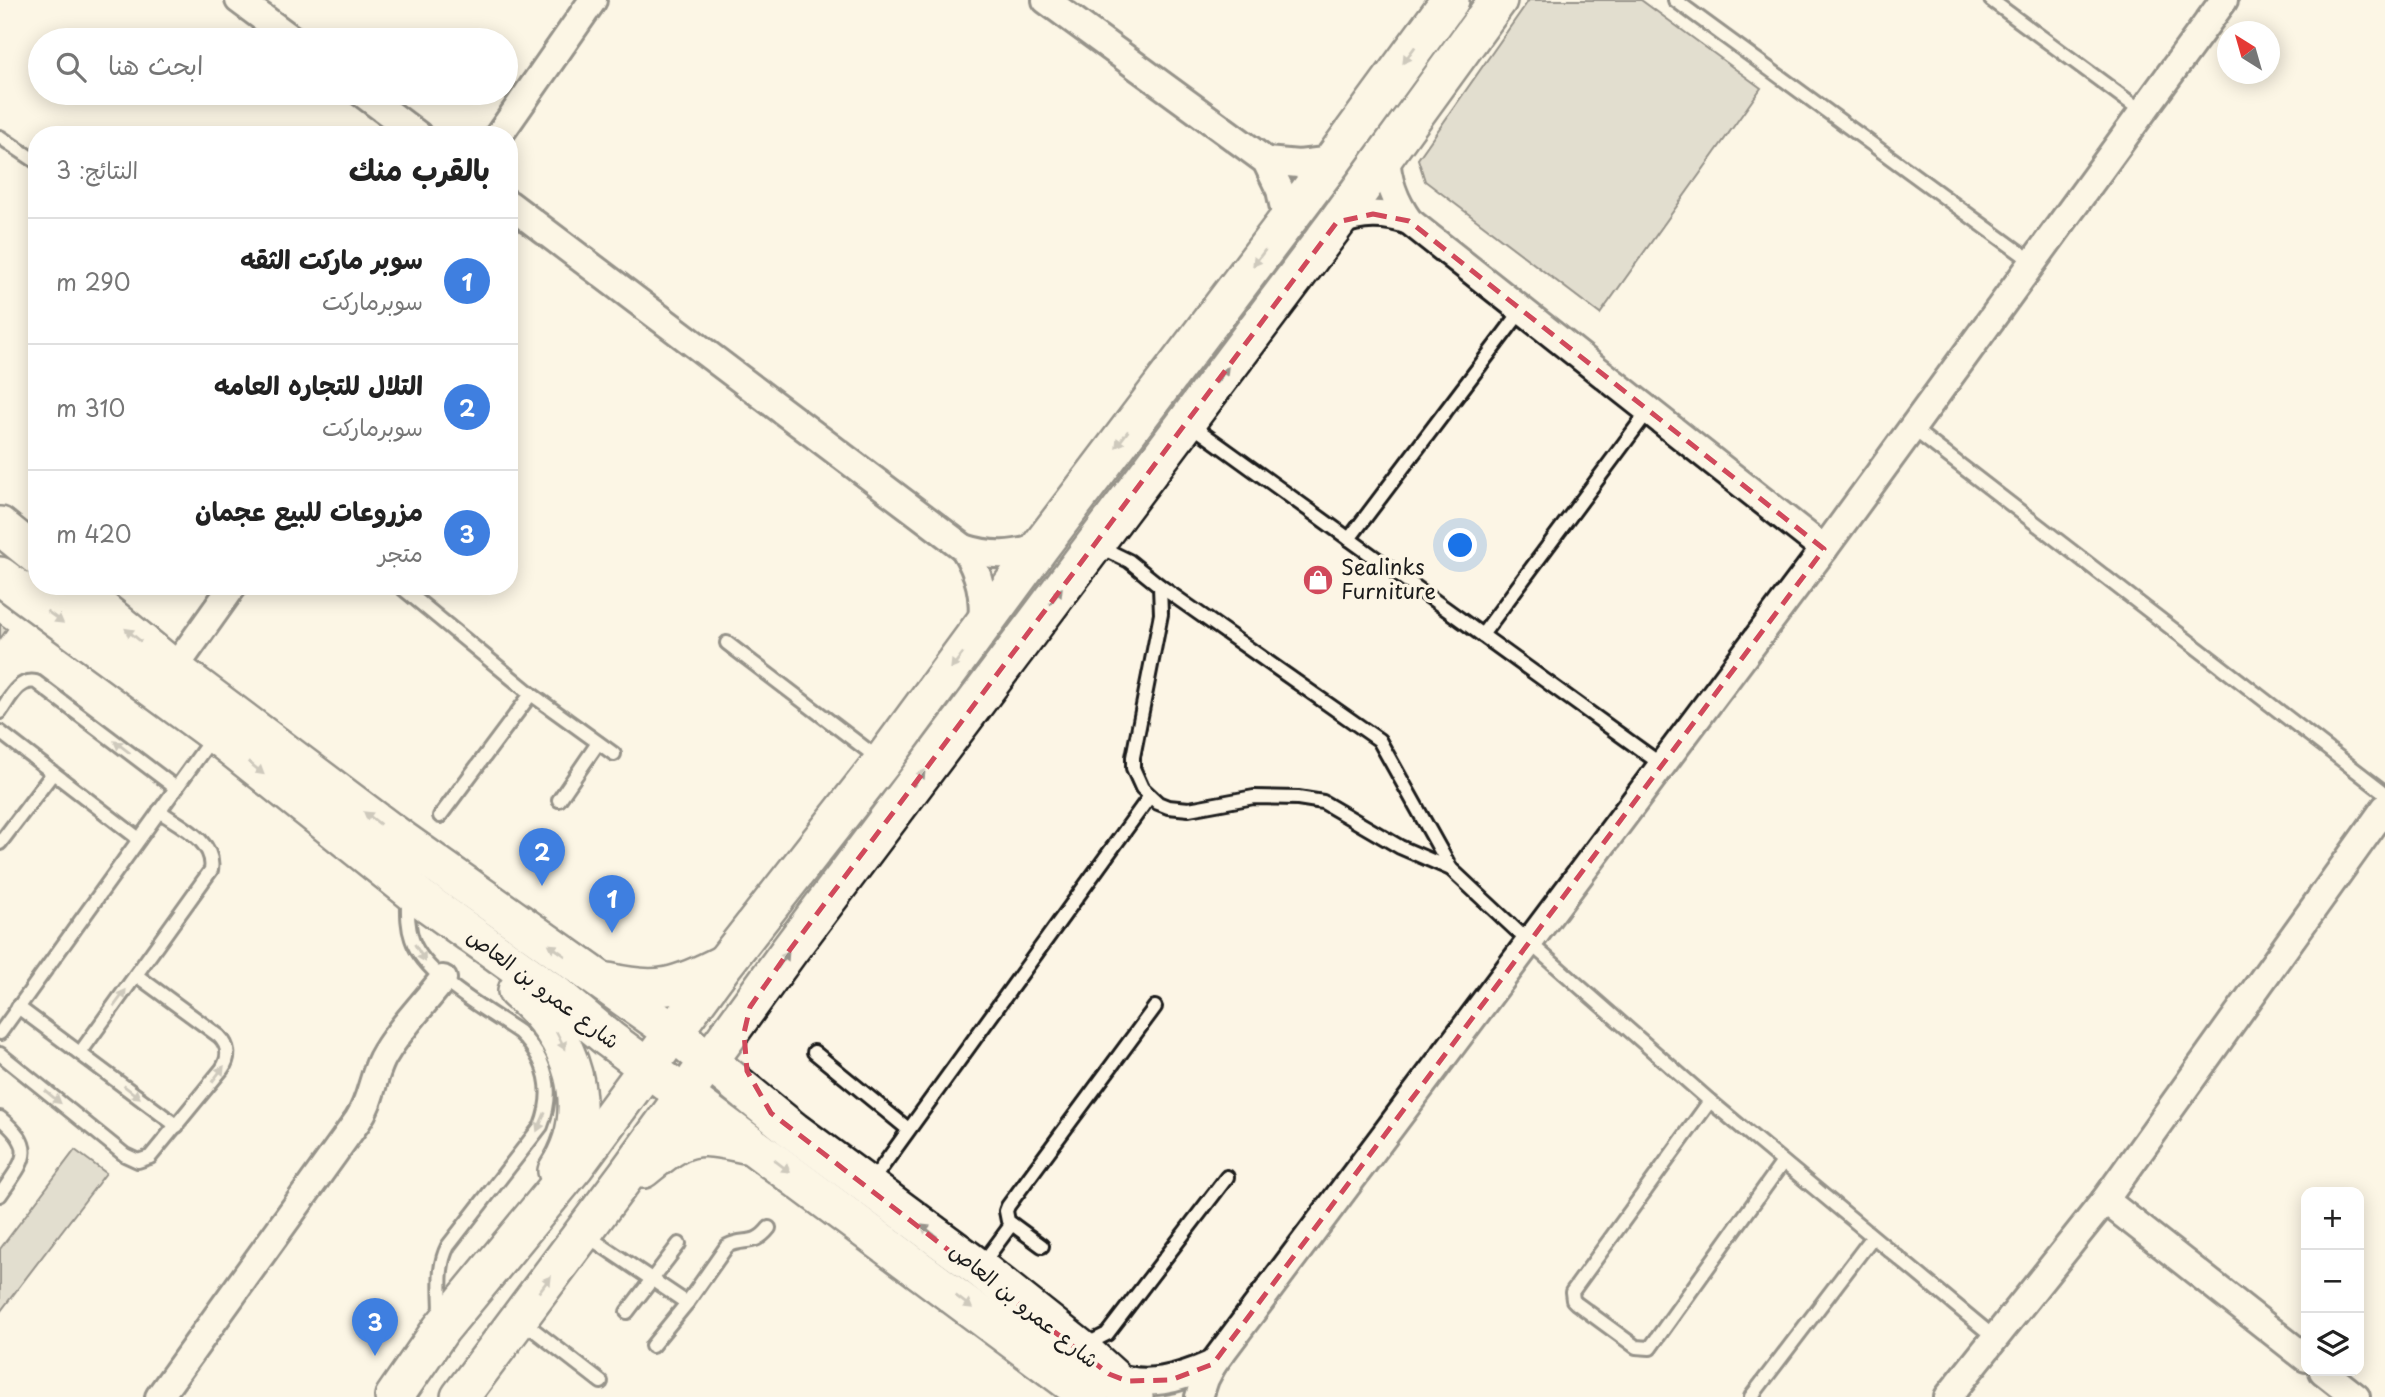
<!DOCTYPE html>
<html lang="ar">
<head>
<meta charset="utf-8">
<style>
  :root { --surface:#fff; --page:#f6f6f6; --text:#222; --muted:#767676; --line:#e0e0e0; --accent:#111827 }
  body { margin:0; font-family:"Playpen Sans","Playpen Sans Arabic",sans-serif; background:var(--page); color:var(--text); direction:rtl }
  .controls { position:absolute; right:21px; bottom:21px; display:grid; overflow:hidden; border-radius:14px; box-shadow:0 4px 18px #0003 }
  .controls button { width:63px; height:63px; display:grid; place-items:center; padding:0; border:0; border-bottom:2px solid var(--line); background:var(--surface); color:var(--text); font:35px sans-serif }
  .compass { position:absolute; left:2217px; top:21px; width:63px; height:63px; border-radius:50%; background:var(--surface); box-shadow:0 4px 18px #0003; rotate:323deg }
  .you { position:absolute; left:1461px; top:546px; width:24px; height:24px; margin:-18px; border:5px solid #fff; border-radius:50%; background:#1a73e8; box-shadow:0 0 0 10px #1a73e833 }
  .badge { display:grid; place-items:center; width:46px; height:46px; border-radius:50%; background:var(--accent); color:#fff; font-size:23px; font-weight:700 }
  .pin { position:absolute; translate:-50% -58px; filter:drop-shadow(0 2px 4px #0008) }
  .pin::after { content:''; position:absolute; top:37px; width:24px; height:21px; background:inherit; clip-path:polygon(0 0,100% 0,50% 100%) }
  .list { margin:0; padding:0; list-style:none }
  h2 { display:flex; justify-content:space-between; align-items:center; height:91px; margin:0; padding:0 28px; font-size:30px }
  h2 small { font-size:23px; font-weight:400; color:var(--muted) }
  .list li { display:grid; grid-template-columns:46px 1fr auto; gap:21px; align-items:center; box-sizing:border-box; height:126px; padding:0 28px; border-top:2px solid var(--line) }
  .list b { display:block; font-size:26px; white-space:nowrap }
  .list p { margin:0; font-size:23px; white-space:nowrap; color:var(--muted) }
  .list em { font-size:23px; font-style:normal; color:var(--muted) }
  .icon { flex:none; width:38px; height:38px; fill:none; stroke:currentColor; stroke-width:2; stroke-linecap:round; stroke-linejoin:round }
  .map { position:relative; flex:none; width:2385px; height:1397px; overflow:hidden; direction:ltr }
  .search { position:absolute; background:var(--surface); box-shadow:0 4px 18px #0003; left:28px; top:28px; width:490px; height:77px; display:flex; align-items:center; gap:18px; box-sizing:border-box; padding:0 24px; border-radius:38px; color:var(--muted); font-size:26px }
  .panel { position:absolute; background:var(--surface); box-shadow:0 4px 18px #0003; left:28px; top:126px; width:490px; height:469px; border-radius:28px; direction:rtl }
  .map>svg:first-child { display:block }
  .building { fill:#c4c0b3; stroke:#1c1c1c; stroke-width:2 }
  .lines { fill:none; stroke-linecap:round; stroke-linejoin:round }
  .lane-casing { stroke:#1c1c1c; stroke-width:18 }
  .street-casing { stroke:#1c1c1c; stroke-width:32 }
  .secondary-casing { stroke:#1c1c1c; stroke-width:42 }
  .lane { stroke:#fcf5e5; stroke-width:12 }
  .street { stroke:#fcf5e5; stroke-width:26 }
  .secondary { stroke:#fcf5e5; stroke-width:37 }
  .oneway { fill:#97938b }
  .marked { fill:none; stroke:#d1495b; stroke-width:5; stroke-dasharray:14 9; stroke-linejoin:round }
  .labels { text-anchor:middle; stroke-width:7; stroke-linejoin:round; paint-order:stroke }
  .poi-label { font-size:21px; fill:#1c1c1c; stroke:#fcf5e5; text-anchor:start }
  .street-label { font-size:21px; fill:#1c1c1c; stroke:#fcf5e5 }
</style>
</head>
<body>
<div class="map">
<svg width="2385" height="1397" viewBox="0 0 2385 1397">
  <rect width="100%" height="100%" fill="#fcf5e5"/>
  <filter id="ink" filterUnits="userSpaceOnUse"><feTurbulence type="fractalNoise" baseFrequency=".0143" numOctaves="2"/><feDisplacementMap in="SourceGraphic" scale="14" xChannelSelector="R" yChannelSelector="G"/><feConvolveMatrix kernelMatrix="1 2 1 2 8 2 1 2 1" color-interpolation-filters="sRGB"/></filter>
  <g filter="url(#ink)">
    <g class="building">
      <path d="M1529 0H1641L1761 88 1600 314 1425 181 1418 159Z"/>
      <path d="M0 624 7 629 0 639Z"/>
      <path d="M75 1150 106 1173 0 1312V1249Z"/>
    </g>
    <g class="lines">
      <g class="lane-casing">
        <g id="lane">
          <path d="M1675 0 2033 262"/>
          <path d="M1991 0 2143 112"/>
          <path d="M0 137 37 162"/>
          <path d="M1190 424 1662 765"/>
          <path d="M1912 428 2385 793"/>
          <path d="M1349 539 1522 310"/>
          <path d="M1098 546 1129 561 1160 586 1161 614 1133 757V768L1142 788 1158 803 1168 807 1189 809 1254 797 1298 798 1323 802 1400 847 1451 869 1530 943 1710 1101 1995 1338"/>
          <path d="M400 586 531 694 614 754"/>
          <path d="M1160 586 1379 740 1451 869"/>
          <path d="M1482 635 1649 410"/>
          <path d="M727 643 879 759"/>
          <path d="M0 712C9 700 18 678 36 682L176 788"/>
          <path d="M0 732 139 839"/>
          <path d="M559 800 598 743"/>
          <path d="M440 816 531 694"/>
          <path d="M0 843 53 773"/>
          <path d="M408 895C408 910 407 925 412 939 424 976 487 1010 519 1032 547 1059 555 1090 541 1126L448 1246C437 1267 441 1290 441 1314"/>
          <path d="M18 1007 177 1126"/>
          <path d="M0 1033 212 738"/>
          <path d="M814 1052 908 1129"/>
          <path d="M80 1053 211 870C216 841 179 825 159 811"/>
          <path d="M0 1054 125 1155 138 1161 150 1157 222 1069C230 1057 229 1046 219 1036L136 975"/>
          <path d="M1710 1101 1572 1292 1573 1300 1576 1303 1636 1347 1650 1348 1783 1162"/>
          <path d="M0 1118C38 1149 24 1160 0 1195"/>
          <path d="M869 1185 1150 796"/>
          <path d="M586 1235 687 1303"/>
          <path d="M1042 1246 1008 1221 1006 1211 1008 1206 1155 1007"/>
          <path d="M980 1267 1011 1225"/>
          <path d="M627 1312 679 1244"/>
          <path d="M521 1320 601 1382"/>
          <path d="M652 1346 687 1303 727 1246C745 1237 754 1247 769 1228"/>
          <path d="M1083 1346 1107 1334 1227 1177"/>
          <path d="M1751 1397 1872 1238"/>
        </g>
      </g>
      <g class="street-casing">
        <g id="street">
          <path d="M239 0 293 40"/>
          <path d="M1046 0 1266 161 1280 190 1287 222"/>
          <path d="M362 93 418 135"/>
          <path d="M499 135 593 0"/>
          <path d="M1386 155C1387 180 1394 200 1409 221L1824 549"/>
          <path d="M1266 161 1299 164 1333 160"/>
          <path d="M509 204 964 548C991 557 1013 556 1040 547"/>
          <path d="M1337 222C1362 213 1384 212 1409 221"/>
          <path d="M964 548C980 574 985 596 982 627"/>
          <path d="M174 669 233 586"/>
          <path d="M2105 1200 2306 1358"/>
          <path d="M2323 1371 2356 1397"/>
          <path d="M1110 1375C1146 1389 1179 1379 1213 1364"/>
          <path d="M159 1397 358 1120C371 1101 372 1079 382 1059 397 1031 424 1004 443 979"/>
          <path d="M1199 1397 1205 1379 1213 1364 1824 549 2224 0"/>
          <path d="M1948 1397 2105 1200 2385 808"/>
        </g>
      </g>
      <g class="secondary-casing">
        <g id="secondary">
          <path d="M0 526 37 556"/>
          <path d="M0 576 215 734 419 897 555 994 609 1039 1090 1397"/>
          <path d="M73 586 174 669 388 830 673 1032 794 1131 979 1268 1080 1348 1134 1397"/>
          <path d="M608 982C658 994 678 987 723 964"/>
          <path d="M517 991C572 1034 598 1109 557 1171"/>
          <path d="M643 1169C685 1135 692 1132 745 1144"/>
          <path d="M394 1397 441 1329 575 1166 724 964 882 762 1040 547 1333 160 1450 0"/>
          <path d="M460 1397 627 1174 789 951 1337 222 1498 0"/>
        </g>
      </g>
      <use href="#lane" class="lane"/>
      <use href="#street" class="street"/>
      <use href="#secondary" class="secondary"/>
    </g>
    <defs><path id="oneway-solid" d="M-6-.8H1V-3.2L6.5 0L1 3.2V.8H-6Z" transform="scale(1.75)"/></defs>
    <g class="oneway">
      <use href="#oneway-solid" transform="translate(1409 55) rotate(126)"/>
      <use href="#oneway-solid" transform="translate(1259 258) rotate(127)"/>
      <use href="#oneway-solid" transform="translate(1222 375) rotate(-53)"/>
      <use href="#oneway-solid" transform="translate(1122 439) rotate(127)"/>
      <use href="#oneway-solid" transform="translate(1056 596) rotate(-53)"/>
      <use href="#oneway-solid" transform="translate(55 617) rotate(36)"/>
      <use href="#oneway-solid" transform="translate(133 635) rotate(-141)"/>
      <use href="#oneway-solid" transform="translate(957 661) rotate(127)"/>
      <use href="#oneway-solid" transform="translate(122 747) rotate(-143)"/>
      <use href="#oneway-solid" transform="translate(256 768) rotate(39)"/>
      <use href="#oneway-solid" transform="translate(919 778) rotate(-53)"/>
      <use href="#oneway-solid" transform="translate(372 818) rotate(-143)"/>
      <use href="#oneway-solid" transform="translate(557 950) rotate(-145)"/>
      <use href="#oneway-solid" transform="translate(420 953) rotate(58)"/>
      <use href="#oneway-solid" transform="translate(783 960) rotate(-55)"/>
      <use href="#oneway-solid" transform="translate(120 998) rotate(-54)"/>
      <use href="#oneway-solid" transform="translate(561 1041) rotate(63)"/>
      <use href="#oneway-solid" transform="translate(218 1074) rotate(-53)"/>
      <use href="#oneway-solid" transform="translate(132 1092) rotate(37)"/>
      <use href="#oneway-solid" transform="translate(53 1097) rotate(39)"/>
      <use href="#oneway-solid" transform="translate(541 1122) rotate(114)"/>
      <use href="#oneway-solid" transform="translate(782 1166) rotate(37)"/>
      <use href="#oneway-solid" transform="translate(929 1231) rotate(-143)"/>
      <use href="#oneway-solid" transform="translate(545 1284) rotate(-53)"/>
      <use href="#oneway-solid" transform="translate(964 1302) rotate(37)"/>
    </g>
  </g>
  <path d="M0 0H2385V1397H0ZM1373 214 1409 221 1824 549 1213 1364 1171 1380 1127 1381 1109 1374 771 1113 747 1071 744 1033 750 1007 789 951 1337 222Z" fill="#fcf5e5" fill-opacity=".55" fill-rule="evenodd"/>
  <path class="marked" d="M1373 214 1409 221 1824 549 1213 1364 1171 1380 1127 1381 1109 1374 771 1113 747 1071 744 1033 750 1007 789 951 1337 222Z"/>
  <defs>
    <g id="shop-disc" transform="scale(1.575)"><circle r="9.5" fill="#d1495b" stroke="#fcf5e5"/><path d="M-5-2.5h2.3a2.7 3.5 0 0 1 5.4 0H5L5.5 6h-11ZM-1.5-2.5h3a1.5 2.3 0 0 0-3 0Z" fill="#fff"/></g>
  </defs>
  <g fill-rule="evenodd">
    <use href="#shop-disc" x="1318" y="580"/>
  </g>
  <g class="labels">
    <g class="poi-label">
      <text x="1341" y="575">Sealinks<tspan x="1341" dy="24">Furniture</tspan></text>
    </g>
    <g class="street-label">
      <text transform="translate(543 989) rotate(37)" y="7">شارع عمرو بن العاص</text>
      <text transform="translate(1024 1306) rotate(39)" y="7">شارع عمرو بن العاص</text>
    </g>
  </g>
</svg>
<div class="controls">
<button>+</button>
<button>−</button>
<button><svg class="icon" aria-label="layers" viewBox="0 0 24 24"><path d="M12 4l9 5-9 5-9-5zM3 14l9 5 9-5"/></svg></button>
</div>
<svg class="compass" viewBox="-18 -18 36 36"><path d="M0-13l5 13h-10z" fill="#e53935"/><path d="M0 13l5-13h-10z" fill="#767676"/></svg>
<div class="you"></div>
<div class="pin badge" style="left:612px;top:933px;background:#3f7fe0">1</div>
<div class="pin badge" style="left:542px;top:886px;background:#3f7fe0">2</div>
<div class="pin badge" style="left:375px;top:1356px;background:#3f7fe0">3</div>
<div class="search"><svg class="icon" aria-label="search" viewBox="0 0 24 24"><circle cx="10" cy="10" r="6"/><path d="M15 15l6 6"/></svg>ابحث هنا</div>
<section class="panel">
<h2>بالقرب منك<small>النتائج: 3</small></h2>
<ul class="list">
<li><span class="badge" style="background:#3f7fe0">1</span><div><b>سوبر ماركت الثقه</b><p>سوبرماركت</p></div><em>290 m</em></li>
<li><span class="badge" style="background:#3f7fe0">2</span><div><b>التلال للتجاره العامه</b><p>سوبرماركت</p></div><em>310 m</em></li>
<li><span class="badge" style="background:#3f7fe0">3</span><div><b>مزروعات للبيع عجمان</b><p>متجر</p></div><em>420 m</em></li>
</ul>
</section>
</div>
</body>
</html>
